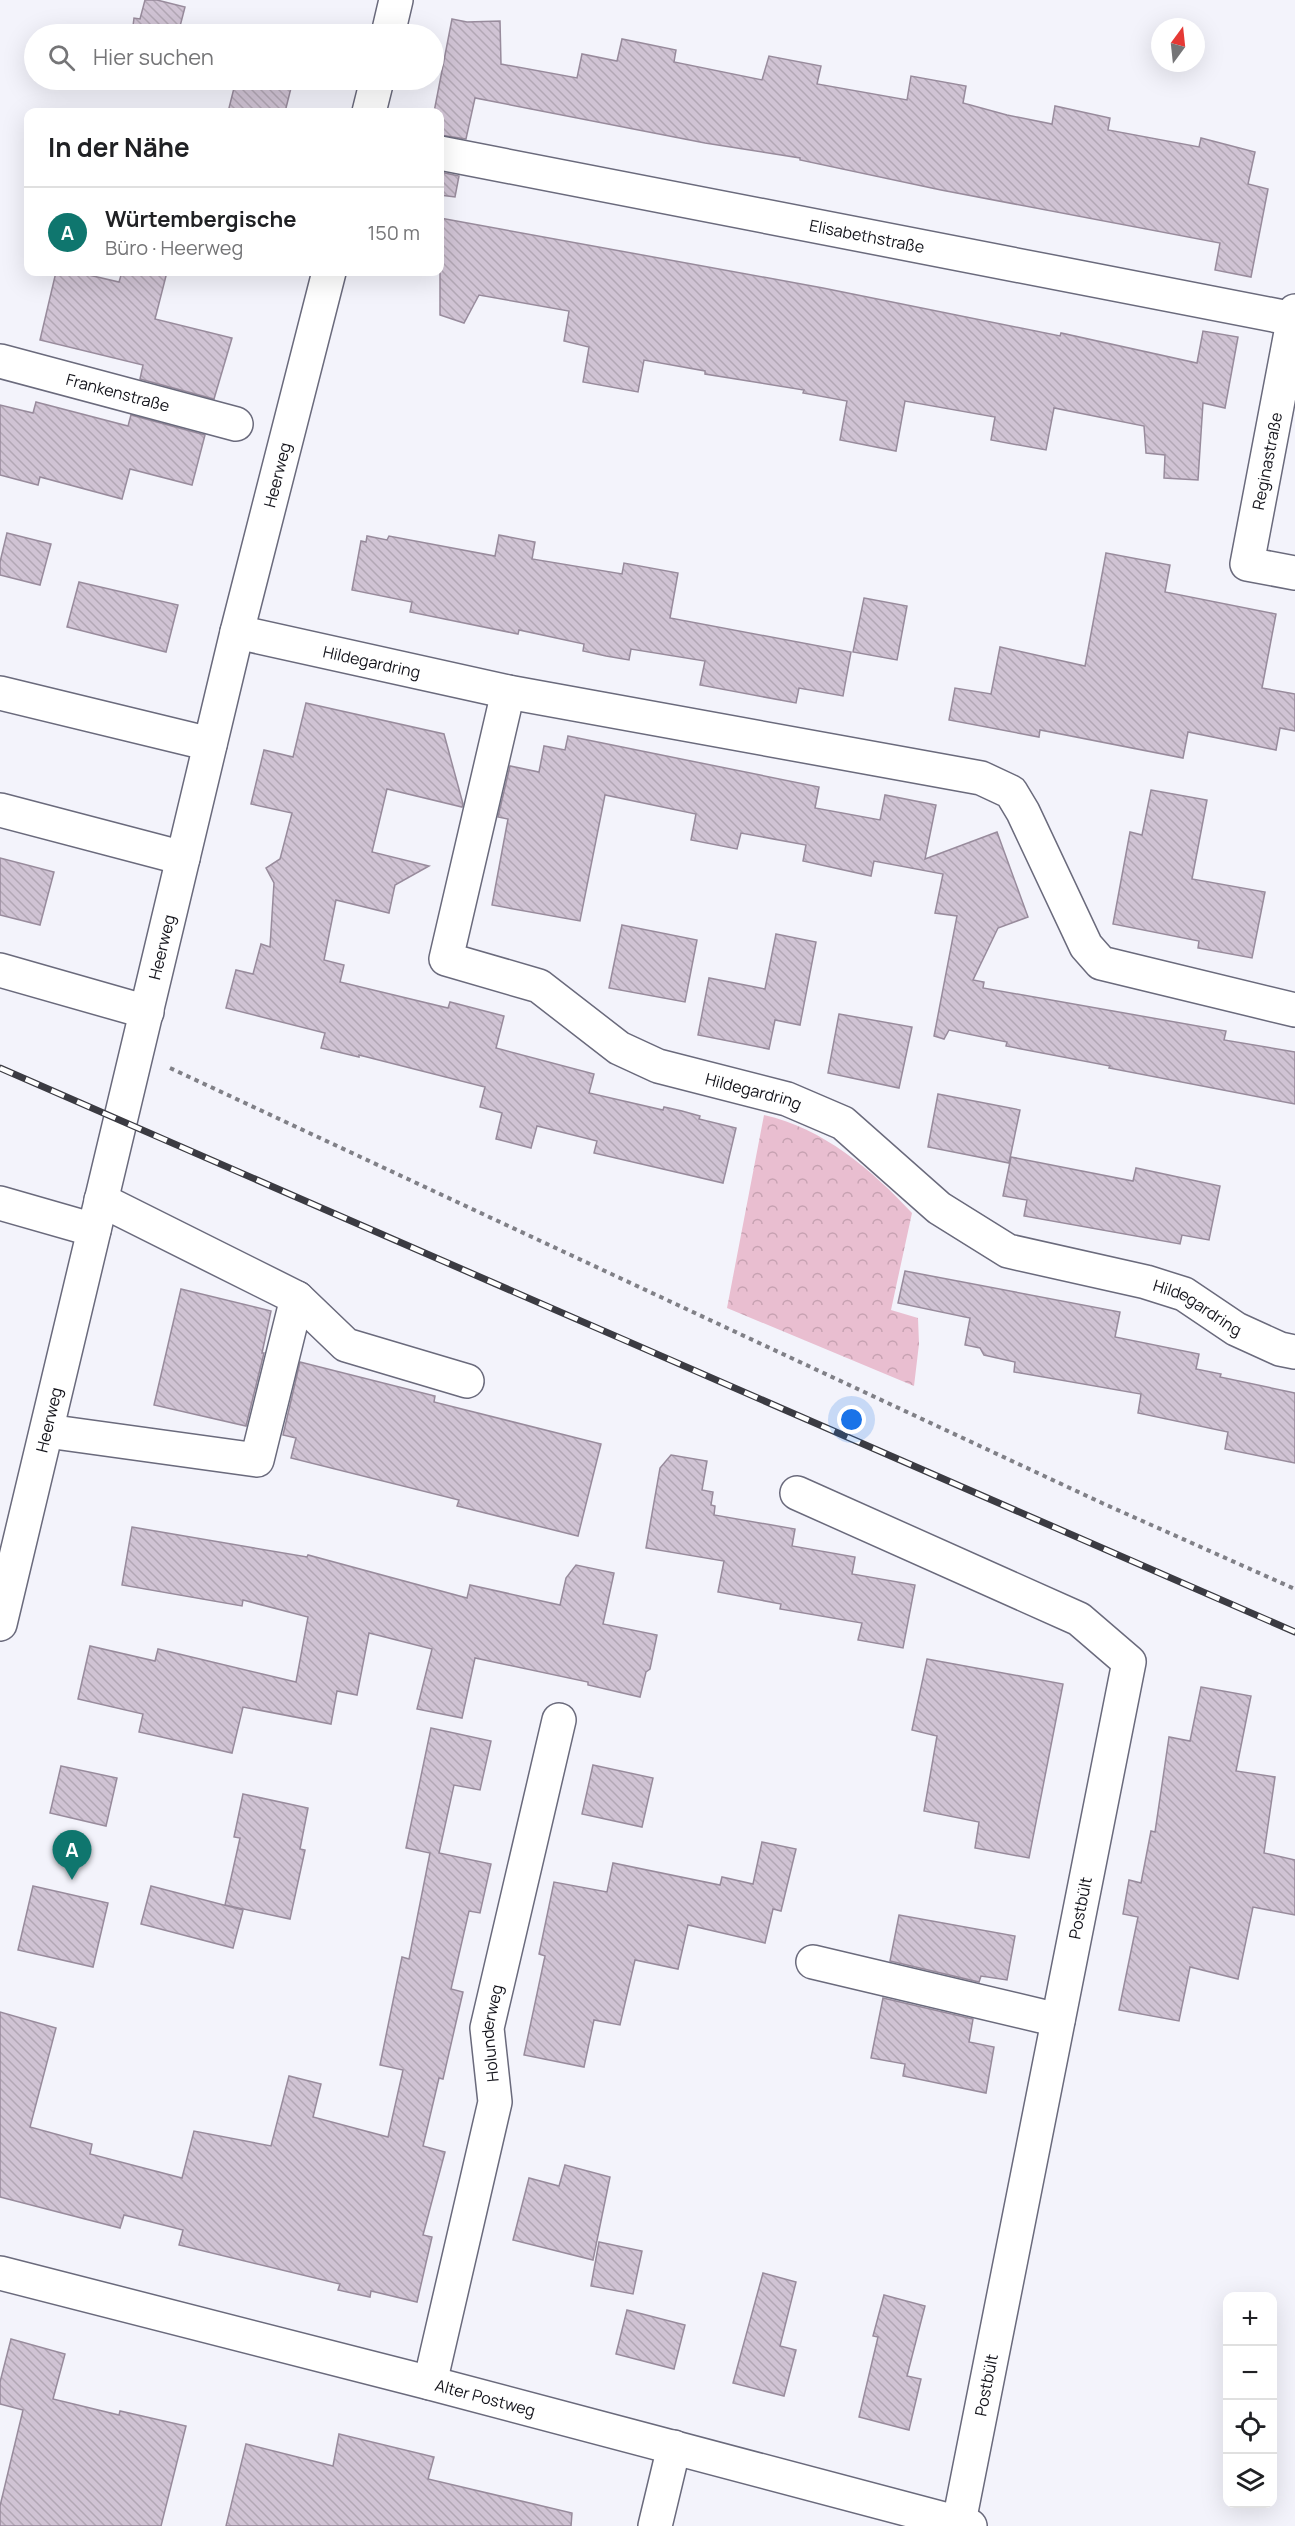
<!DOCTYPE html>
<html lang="de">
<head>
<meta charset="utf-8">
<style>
  :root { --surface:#fff; --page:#f2f2f2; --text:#202124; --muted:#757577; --line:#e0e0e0; --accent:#0f766e }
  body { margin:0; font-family:Manrope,sans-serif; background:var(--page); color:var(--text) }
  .controls { position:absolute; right:18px; bottom:18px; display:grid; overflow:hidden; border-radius:12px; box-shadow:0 6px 24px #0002 }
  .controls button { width:54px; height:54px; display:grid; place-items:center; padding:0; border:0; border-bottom:2px solid var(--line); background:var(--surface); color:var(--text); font:30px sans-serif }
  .compass { position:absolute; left:1151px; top:18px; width:54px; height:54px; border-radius:50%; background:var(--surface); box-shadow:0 6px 24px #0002; rotate:15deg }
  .you { position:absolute; left:852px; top:1420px; width:21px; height:21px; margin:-15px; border:4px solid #fff; border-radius:50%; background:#1a73e8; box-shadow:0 0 0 9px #1a73e833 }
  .badge { display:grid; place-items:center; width:39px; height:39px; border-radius:50%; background:var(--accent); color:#fff; font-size:20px; font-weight:700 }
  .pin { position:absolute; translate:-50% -50px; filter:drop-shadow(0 2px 3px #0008) }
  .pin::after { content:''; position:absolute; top:32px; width:21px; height:18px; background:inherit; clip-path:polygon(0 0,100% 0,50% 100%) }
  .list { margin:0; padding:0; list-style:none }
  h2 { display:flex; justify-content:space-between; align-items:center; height:78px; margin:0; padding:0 24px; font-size:26px }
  h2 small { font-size:20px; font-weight:400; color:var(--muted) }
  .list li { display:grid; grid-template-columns:39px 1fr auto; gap:18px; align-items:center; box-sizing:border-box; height:90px; padding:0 24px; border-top:2px solid var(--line) }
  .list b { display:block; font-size:22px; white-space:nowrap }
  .list p { margin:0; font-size:20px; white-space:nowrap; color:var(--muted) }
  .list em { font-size:20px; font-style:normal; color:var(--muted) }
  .icon { flex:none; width:33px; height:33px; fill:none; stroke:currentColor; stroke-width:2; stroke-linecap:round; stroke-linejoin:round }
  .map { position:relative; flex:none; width:1295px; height:2526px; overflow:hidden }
  .search { position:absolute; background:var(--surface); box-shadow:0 6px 24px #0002; left:24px; top:24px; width:420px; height:66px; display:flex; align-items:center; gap:15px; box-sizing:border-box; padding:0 21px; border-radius:33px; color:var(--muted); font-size:22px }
  .panel { position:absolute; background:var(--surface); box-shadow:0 6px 24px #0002; left:24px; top:108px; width:420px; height:168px; border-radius:12px }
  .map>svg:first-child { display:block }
  .forest { fill:url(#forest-crowns) }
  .building { fill:url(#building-back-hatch); stroke:#988b9c; stroke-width:1.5 }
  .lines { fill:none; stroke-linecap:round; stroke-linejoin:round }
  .minor-casing { stroke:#6a6a7c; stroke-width:36 }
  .path { stroke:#808087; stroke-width:4; stroke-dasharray:4.5 4.5; stroke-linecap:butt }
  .minor { stroke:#fff; stroke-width:33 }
  .rail-casing { stroke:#3b3b42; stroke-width:7 }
  .rail { stroke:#fff; stroke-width:4.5; stroke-dasharray:14; stroke-linecap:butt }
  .labels { text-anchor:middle; stroke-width:4.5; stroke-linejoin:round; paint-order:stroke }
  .street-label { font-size:16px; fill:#14141b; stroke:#fff }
</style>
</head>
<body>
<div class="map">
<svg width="1295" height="2526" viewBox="0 0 1295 2526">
  <defs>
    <pattern id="forest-crowns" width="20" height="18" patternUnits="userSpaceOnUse" patternTransform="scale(1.5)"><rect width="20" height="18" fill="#e9bed0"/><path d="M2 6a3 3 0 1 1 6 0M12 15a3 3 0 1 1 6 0" fill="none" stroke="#c7a2b2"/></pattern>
    <pattern id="building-back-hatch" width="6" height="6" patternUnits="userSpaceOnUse" patternTransform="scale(1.5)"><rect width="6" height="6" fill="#d0c3d4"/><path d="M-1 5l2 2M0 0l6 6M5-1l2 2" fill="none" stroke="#b2a7b5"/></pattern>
  </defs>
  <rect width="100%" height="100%" fill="#f3f3fb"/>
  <path class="forest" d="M764 1115C823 1128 872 1170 912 1213L891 1310 918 1318 919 1344 914 1386 727 1308Z"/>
  <g class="building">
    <path d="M145 0H157L185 7 178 34H132L134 18 140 19Z"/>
    <path d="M452 19 467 22 500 21 501 64 577 78 582 54 617 61 622 39 676 50 674 62 762 80 769 56 821 66 817 84 907 100 911 76 966 86 963 103 1007 115 1052 124 1055 106 1110 118 1108 130 1199 147 1201 138 1255 152 1248 184 1268 189 1251 277 1215 270 1220 243 941 190 800 160V158L705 143 475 98 466 139 440 135V112H434Z"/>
    <path d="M236 80H293L285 112H228Z"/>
    <path d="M440 172 459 176 455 197 440 195Z"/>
    <path d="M440 218 823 288 1060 336 1061 333 1197 363 1203 331 1238 337 1225 408 1203 403 1198 480 1164 478 1165 455 1146 453 1144 426 1054 408 1046 450 991 440 995 417 905 401 896 451 840 440 847 401 803 393 804 390 705 374V371L644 360 638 392 583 382 589 347 564 341 569 311 479 295 464 323 440 315Z"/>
    <path d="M56 272H76L119 282 122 272H167L155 319 232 338 214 399 140 379 143 365 40 340Z"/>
    <path d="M36 402 128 426 131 415 205 435 192 485 130 469 122 499 40 477 38 485 0 475V405L33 413Z"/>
    <path d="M7 533 51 544 40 585 0 575V562Z"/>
    <path d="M499 535 535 542 532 559 622 574 624 563 678 573 670 618 851 652 843 696 799 688 796 703 700 685 705 661 631 649 629 660 606 656 583 651 584 644 519 630 518 634 410 612 412 602 352 590 361 541 366 542 367 536 387 540 389 536 495 556Z"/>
    <path d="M1106 553 1170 565 1165 592 1276 614 1262 688 1295 694V731L1280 728 1276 750 1188 732 1183 758 1040 730 1039 737 949 720 955 688 991 694 1000 647 1085 666Z"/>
    <path d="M79 582 178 605 166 652 67 627Z"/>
    <path d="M864 598 907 606 897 660 853 652Z"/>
    <path d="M306 703 444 734 463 804 462 807 387 789 372 852 429 866 395 885 389 913 336 900 324 960 344 965 340 982 448 1008 450 1002 504 1016 496 1048 594 1074 589 1093 663 1110 664 1107 682 1111 700 1116 699 1119 736 1128 723 1183 594 1153 597 1141 537 1126 531 1148 496 1139 502 1113 480 1107 485 1087 359 1055V1057L321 1048 325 1033 226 1008 236 970 253 974 261 944 270 947 274 883 266 868 280 859 292 813 251 804 264 750 293 757Z"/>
    <path d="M568 736 819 787 815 808 880 820 885 795 936 805 925 859 997 832 1028 917 998 928 973 980 984 982 983 988 1226 1031 1224 1040 1295 1052V1104L1109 1068 1110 1066 1006 1046 1007 1042 949 1030 944 1039 934 1036 957 916 935 913 943 874 874 861 871 876 803 861 806 845 741 833 737 849 691 840 696 814 605 795 580 921 492 905 508 819 498 817 510 766 539 772 544 746 565 750Z"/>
    <path d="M1151 790 1207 800 1192 879 1265 892 1252 958 1198 948 1199 941 1113 924 1130 832 1142 835Z"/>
    <path d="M0 858 54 872 40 925 0 915Z"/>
    <path d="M622 925 697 940 685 1002 609 988Z"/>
    <path d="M776 934 816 942 800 1025 775 1020 769 1049 698 1035 709 978 765 989Z"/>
    <path d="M839 1014 912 1027 899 1088 828 1073Z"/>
    <path d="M938 1094 1020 1110 1009 1163 928 1147Z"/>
    <path d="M1011 1157 1133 1181 1136 1168 1220 1186 1209 1240 1182 1235 1180 1244 1024 1216 1027 1200 1003 1196Z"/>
    <path d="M905 1271 1120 1312 1115 1337 1199 1354 1196 1369 1221 1374 1220 1377 1295 1393V1463L1225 1449 1228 1432 1138 1413 1141 1394 1014 1372 1015 1362 984 1355 980 1348 965 1345 970 1318 898 1303Z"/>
    <path d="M181 1289 271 1311 262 1353H264L246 1426 154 1405Z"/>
    <path d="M300 1362 435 1396 434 1402 601 1444 578 1536 457 1506 459 1500 291 1458 296 1438 283 1435Z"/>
    <path d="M671 1455 707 1461 702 1490 713 1492 711 1505 715 1506 714 1515 795 1529 792 1546 855 1557 852 1574 915 1585 903 1648 858 1640 862 1623 780 1609 781 1604 718 1592 724 1561 646 1548 660 1468Z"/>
    <path d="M132 1527 307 1557 308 1555 467 1598 470 1585 560 1605 566 1578 576 1565 614 1573 603 1624 657 1635 650 1669 646 1672 640 1697 588 1685V1682L475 1658 462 1718 417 1709 432 1649 369 1633 357 1695 337 1691 331 1724 243 1707 232 1753 139 1732 143 1714 78 1699 90 1646 155 1661 158 1649 296 1682 308 1617 243 1600 242 1606 122 1585Z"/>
    <path d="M927 1659 1063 1684 1029 1858 975 1848 979 1822 924 1811 937 1736 912 1730Z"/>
    <path d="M1201 1687 1251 1696 1236 1771 1275 1777 1264 1853 1295 1860V1915L1253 1907 1238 1979 1190 1967 1179 2021 1119 2010 1138 1917 1123 1914 1129 1880 1141 1883 1151 1831 1155 1832 1169 1737 1190 1741Z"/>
    <path d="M431 1728 491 1741 480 1790 454 1785 439 1853 491 1864 480 1913 469 1911 451 1989 463 1992 443 2079 439 2078 423 2146 445 2152 423 2235 432 2237 417 2302 371 2291 370 2297 338 2290 340 2284 179 2245 183 2230 124 2215 120 2228 0 2197V2012L56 2028 30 2127 92 2144 90 2154 182 2178 194 2131 271 2146 289 2076 321 2084 313 2117 388 2137 403 2070 380 2065 402 1957 409 1959 430 1853 406 1848Z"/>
    <path d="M593 1765 653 1778 642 1827 582 1814Z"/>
    <path d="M61 1766 117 1778 106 1826 50 1813Z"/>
    <path d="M243 1794 308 1808 300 1849 305 1850 290 1919 225 1905 240 1838 234 1837Z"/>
    <path d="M762 1842 796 1849 781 1911 773 1909 765 1943 688 1925 678 1969 635 1960 620 2025 594 2020 584 2067 524 2055 545 1956 539 1954 554 1882 607 1892 613 1863 720 1885 722 1877 753 1884Z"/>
    <path d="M33 1886 108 1903 93 1967 18 1950Z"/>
    <path d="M151 1886 243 1910 233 1948 141 1924Z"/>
    <path d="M899 1915 1015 1936 1007 1980 981 1976 979 1982 890 1961Z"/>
    <path d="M883 1998 973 2019 969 2042 994 2047 986 2093 903 2076 905 2064 871 2058Z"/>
    <path d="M565 2165 610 2177 593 2260 513 2240 529 2178 559 2186Z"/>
    <path d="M599 2242 642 2251 633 2294 591 2286Z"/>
    <path d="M763 2273 796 2282 780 2346 796 2350 784 2396 733 2383Z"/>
    <path d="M884 2295 925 2306 907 2376 921 2379 909 2430 859 2417 878 2337 873 2336Z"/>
    <path d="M627 2310 685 2325 674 2369 616 2354Z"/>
    <path d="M11 2339 65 2354 53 2399 119 2415 120 2411 186 2426 161 2526H0V2506L23 2410 0 2404V2382Z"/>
    <path d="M339 2434 434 2457 428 2479 572 2513 571 2526H226L246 2444 333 2466Z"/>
  </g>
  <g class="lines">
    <g class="minor-casing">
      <g id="minor">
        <path d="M388 34 396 0"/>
        <path d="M369 112 377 80"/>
        <path id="s1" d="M440 153 1294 319"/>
        <path d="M1295 311 1247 564 1295 573"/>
        <path id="s2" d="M0 361 236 424"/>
        <path id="s3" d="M237 632 508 692 981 778 1011 792 1023 812 1086 946 1101 963 1295 1010"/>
        <path id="s4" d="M508 692 446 959 539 986 619 1048 658 1066 787 1099 843 1123 939 1208 1008 1251 1146 1282 1184 1294 1236 1329 1280 1349 1295 1352"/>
        <path d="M0 693 210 744"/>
        <path d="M0 810 183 858"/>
        <path d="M0 970 147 1012"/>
        <path d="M0 1203 94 1230"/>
        <path d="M297 1298 346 1345 467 1381"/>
        <path d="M47 1431 257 1460 297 1298 101 1200"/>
        <path d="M797 1493 1079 1619 1129 1662 959 2522"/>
        <path id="s5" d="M0 1624 237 632 329 272"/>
        <path d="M813 1962 1058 2020"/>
        <path id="s6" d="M0 2273 430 2383 970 2526"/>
        <path id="s7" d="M430 2383 495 2102 487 2028 559 1720"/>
        <path d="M655 2526 674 2447"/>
      </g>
    </g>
    <path class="path" d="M170 1068 1102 1503 1295 1589"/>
    <use href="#minor" class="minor"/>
    <g class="rail-casing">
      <path id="rail" d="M0 1068 1295 1632"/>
    </g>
    <use href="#rail" class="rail"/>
  </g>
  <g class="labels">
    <g class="street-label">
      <text dy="6" stroke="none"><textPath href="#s1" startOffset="435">Elisabethstraße</textPath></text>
      <text dy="6" stroke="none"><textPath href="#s2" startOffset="122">Frankenstraße</textPath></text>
      <text transform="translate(1267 461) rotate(-79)" y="6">Reginastraße</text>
      <text dy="6" stroke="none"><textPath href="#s5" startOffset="1182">Heerweg</textPath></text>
      <text dy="6" stroke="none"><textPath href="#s3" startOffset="138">Hildegardring</textPath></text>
      <text dy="6" stroke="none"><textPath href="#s5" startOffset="696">Heerweg</textPath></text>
      <text dy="6" stroke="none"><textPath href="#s4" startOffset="614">Hildegardring</textPath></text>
      <text dy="6" stroke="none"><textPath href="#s4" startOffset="1118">Hildegardring</textPath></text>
      <text dy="6" stroke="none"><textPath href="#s5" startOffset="210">Heerweg</textPath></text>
      <text transform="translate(1080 1908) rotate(-79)" y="6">Postbült</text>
      <text dy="6" stroke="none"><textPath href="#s7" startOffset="358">Holunderweg</textPath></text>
      <text transform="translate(986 2385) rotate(-79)" y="6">Postbült</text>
      <text dy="6" stroke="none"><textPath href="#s6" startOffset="501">Alter Postweg</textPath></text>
    </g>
  </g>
</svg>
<div class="controls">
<button>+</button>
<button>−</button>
<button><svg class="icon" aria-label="locate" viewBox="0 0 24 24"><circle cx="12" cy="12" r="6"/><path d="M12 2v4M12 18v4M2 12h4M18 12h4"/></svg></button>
<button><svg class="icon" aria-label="layers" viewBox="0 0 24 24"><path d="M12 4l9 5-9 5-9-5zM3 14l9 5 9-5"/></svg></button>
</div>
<svg class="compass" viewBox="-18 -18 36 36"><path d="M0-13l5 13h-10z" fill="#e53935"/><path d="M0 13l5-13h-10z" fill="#757577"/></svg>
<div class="you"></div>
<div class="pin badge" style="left:72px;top:1880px">A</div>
<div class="search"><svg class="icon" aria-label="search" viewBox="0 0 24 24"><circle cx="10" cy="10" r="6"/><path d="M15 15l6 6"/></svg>Hier suchen</div>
<section class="panel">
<h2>In der Nähe<small></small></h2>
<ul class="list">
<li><span class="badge">A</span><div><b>Würtembergische</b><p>Büro · Heerweg</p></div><em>150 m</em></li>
</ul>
</section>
</div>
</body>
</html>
